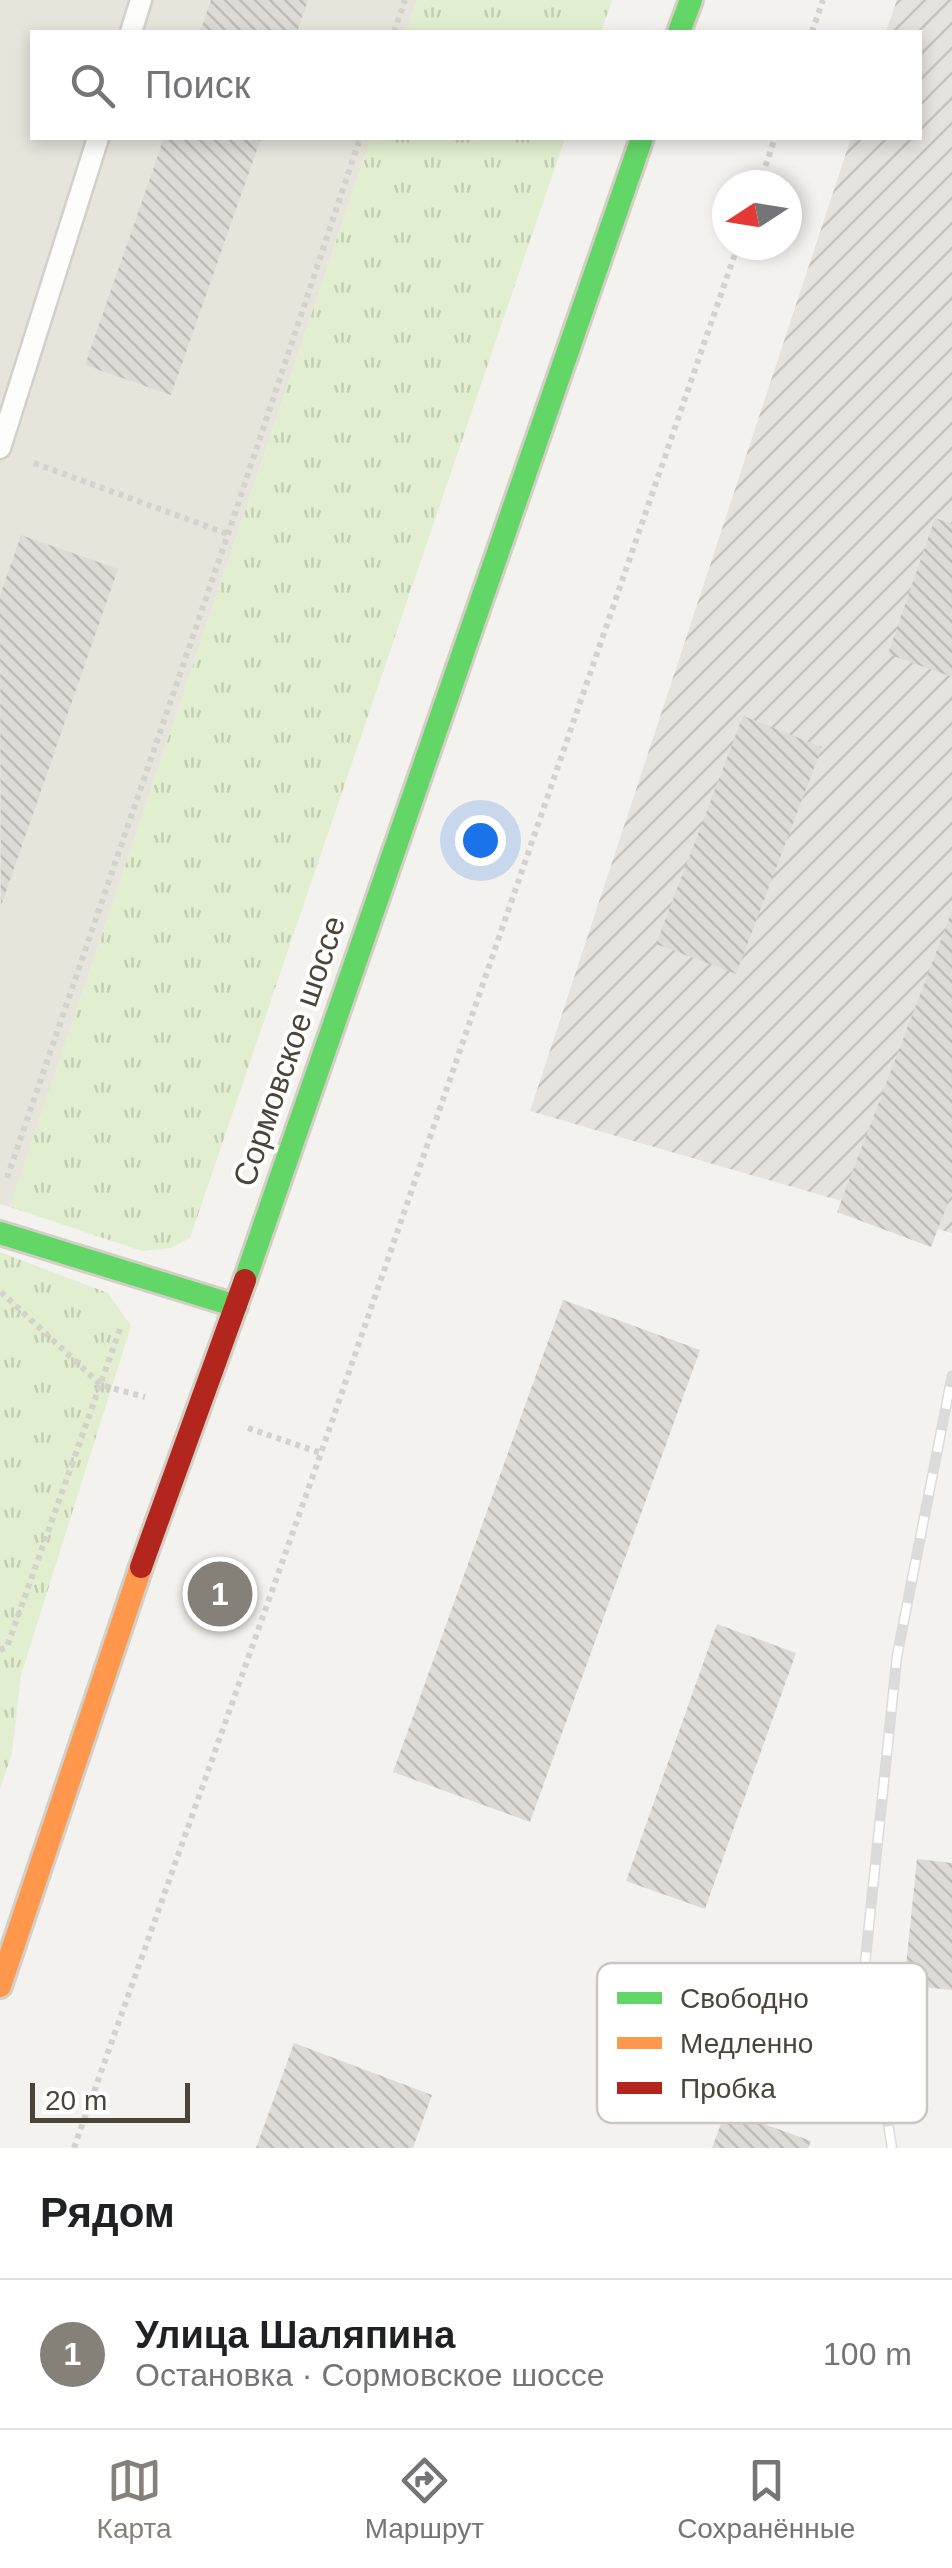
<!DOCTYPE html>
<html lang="ru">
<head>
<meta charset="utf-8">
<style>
  :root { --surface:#fff; --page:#f6f6f6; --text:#202124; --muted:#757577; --line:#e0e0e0; --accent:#868178 }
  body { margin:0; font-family:Helvetica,sans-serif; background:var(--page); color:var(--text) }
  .compass { position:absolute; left:712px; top:170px; width:90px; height:90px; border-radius:50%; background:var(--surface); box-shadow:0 5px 15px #0003; rotate:258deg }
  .scale { position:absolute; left:30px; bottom:25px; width:160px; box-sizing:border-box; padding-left:10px; border:5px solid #4b4439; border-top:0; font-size:28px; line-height:35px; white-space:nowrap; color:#4b4439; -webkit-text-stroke:8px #fff; paint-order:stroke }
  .you { position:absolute; left:480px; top:840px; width:35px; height:35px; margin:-25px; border:8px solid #fff; border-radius:50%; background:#1a73e8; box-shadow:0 0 0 15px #1a73e833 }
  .badge { display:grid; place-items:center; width:65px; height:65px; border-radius:50%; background:var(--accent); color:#fff; font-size:32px; font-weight:700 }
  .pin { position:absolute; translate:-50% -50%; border:5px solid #fff; box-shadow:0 2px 10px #0006 }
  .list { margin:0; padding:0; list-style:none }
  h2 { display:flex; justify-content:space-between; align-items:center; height:130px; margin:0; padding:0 40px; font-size:42px }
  h2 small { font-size:32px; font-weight:400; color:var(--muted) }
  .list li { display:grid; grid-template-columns:65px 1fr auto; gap:30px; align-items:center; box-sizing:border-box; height:150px; padding:0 40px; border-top:2px solid var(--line) }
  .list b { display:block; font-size:38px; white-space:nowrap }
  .list p { margin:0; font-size:32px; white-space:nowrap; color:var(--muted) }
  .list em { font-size:32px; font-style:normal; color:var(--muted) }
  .icon { flex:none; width:55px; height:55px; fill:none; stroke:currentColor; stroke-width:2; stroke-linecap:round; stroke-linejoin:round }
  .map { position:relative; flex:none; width:952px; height:2148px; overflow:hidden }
  .search { position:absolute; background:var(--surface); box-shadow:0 5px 15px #0003; left:30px; right:30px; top:30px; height:110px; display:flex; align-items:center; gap:25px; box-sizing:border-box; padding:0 35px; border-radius:0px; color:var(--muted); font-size:38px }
  .sheet { height:280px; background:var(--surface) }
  nav { display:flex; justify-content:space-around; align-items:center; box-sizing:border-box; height:140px; border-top:2px solid var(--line); background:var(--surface); font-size:28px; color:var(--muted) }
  nav a { display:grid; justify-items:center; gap:5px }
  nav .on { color:var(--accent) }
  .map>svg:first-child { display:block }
  .residential { fill:#e7e4dc }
  .industrial { fill:url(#industrial-furrows) }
  .grass { fill:url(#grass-tufts) }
  .building { fill:url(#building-back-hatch) }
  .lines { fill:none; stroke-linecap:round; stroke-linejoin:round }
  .lane-casing { stroke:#d2d0cb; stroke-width:25 }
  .fast-casing { stroke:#d3cfc5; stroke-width:28 }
  .slow-casing { stroke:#d3cfc5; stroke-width:28 }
  .jam-casing { stroke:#d3cfc5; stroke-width:28 }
  .path { stroke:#d3d2cc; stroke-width:6; stroke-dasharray:5 5; stroke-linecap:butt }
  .lane { stroke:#fdfdfc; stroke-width:20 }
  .fast { stroke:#63d668; stroke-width:22 }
  .slow { stroke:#ff974d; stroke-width:22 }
  .jam { stroke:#b3261e; stroke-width:22 }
  .rail-casing { stroke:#dbdbda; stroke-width:11 }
  .rail { stroke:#fff; stroke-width:8; stroke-dasharray:22; stroke-linecap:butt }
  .labels { text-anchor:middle; stroke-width:8; stroke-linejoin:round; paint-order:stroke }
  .street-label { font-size:32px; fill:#4b4439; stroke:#fff }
  .key { fill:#fff; stroke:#c9c7c4; stroke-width:2.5 }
  .key-label { font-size:28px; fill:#4b4439 }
</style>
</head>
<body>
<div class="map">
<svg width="952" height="2148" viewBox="0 0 952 2148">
  <defs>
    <pattern id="industrial-furrows" width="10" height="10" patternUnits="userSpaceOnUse" patternTransform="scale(2.5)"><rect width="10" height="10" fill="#e6e2de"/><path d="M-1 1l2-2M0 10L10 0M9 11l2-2" fill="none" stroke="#c7c3bf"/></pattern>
    <pattern id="grass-tufts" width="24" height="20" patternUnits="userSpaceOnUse" patternTransform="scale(2.5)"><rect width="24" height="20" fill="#e1eecf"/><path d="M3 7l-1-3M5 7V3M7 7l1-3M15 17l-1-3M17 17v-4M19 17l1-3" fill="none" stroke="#c3cdb2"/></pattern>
    <pattern id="building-back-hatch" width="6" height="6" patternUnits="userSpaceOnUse" patternTransform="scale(2.5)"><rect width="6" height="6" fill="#dedbd6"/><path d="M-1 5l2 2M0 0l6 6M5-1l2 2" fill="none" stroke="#c0bdb8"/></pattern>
  </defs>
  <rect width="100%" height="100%" fill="#f4f2ee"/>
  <path class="residential" d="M0 0H417L406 32H32V138H371L10 1207 0 1204Z"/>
  <path class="industrial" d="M897 0H952V1233L530 1111 851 138H920V32H886Z"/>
  <g class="grass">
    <path d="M417 0H612L601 32H406Z"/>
    <path d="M371 138H565L190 1238 171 1248 142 1251 10 1207Z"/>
    <path d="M0 1252 108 1293 131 1326 21 1675 12 1753 0 1789Z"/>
  </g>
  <g class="building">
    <path d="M211 0H308L297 32H200Z"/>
    <path d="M164 138H261L171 395 85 365Z"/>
    <path d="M935 518 952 524V677L888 654Z"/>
    <path d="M21 535 118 569 1 906 0 596Z"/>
    <path d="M743 716 822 747 736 974 656 944Z"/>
    <path d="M952 911V1192L931 1247 837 1212Z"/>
    <path d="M563 1300 700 1350 530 1822 393 1772Z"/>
    <path d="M717 1624 796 1653 705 1909 626 1881Z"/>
    <path d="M917 1859 952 1863V1990L904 1985Z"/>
    <path d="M294 2043 432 2095 413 2148H256Z"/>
    <path d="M726 2110 811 2141 808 2148H712Z"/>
  </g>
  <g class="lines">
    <g class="lane-casing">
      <g id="lane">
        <path d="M131 32 141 0"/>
        <path d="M0 448 98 138"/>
      </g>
    </g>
    <g class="fast-casing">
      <g id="fast">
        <path d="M679 32 691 0"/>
        <path d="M0 1233 236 1306"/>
        <path d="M245 1280 642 138"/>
      </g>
    </g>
    <g class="slow-casing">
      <path id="slow" d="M0 1986 141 1567"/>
    </g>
    <g class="jam-casing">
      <path id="jam" d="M141 1567 245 1280"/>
    </g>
    <g class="path">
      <path d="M394 32 405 0"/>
      <path d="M812 32 823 0"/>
      <path d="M759 185 775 138"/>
      <path d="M34 463 228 534"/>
      <path d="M7 1178 228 534 360 138"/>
      <path d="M1 1292 101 1385 145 1397"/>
      <path d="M248 1428 321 1453"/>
      <path d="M0 1650 7 1647 121 1326"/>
      <path d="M74 2148 321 1453 738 245"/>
    </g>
    <use href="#lane" class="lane"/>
    <use href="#fast" class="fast"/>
    <use href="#slow" class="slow"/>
    <use href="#jam" class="jam"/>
    <g class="rail-casing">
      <path id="rail" d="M892 2148 864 1973 897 1656 952 1376"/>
    </g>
    <use href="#rail" class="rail"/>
  </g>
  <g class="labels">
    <g class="street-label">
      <text transform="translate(289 1051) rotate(-71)" y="11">Сормовское шоссе</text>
    </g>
  </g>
  <rect x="597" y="1963" width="330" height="160" rx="15" class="key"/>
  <rect x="617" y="1992" width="45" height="12" fill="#63d668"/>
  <rect x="617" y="2037" width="45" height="12" fill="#ff974d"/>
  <rect x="617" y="2082" width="45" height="12" fill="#b3261e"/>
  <g class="key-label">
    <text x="680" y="2008">Свободно</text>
    <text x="680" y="2053">Медленно</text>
    <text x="680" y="2098">Пробка</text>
  </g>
</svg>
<svg class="compass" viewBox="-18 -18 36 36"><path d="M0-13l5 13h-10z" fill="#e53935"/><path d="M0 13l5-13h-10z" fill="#757577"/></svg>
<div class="scale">20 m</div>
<div class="you"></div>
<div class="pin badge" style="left:220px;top:1594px">1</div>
<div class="search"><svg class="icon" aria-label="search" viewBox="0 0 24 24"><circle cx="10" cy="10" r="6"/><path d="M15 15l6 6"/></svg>Поиск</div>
</div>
<section class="sheet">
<h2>Рядом<small></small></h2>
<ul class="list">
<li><span class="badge">1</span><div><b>Улица Шаляпина</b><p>Остановка · Сормовское шоссе</p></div><em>100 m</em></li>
</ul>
</section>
<nav>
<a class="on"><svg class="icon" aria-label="map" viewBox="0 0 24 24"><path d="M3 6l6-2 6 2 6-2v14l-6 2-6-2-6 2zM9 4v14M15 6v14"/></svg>Карта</a>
<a><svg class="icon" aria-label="directions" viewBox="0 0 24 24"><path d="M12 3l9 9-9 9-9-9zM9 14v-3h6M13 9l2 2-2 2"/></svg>Маршрут</a>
<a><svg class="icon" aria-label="saved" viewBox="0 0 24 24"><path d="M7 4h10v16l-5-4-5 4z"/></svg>Сохранённые</a>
</nav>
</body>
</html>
